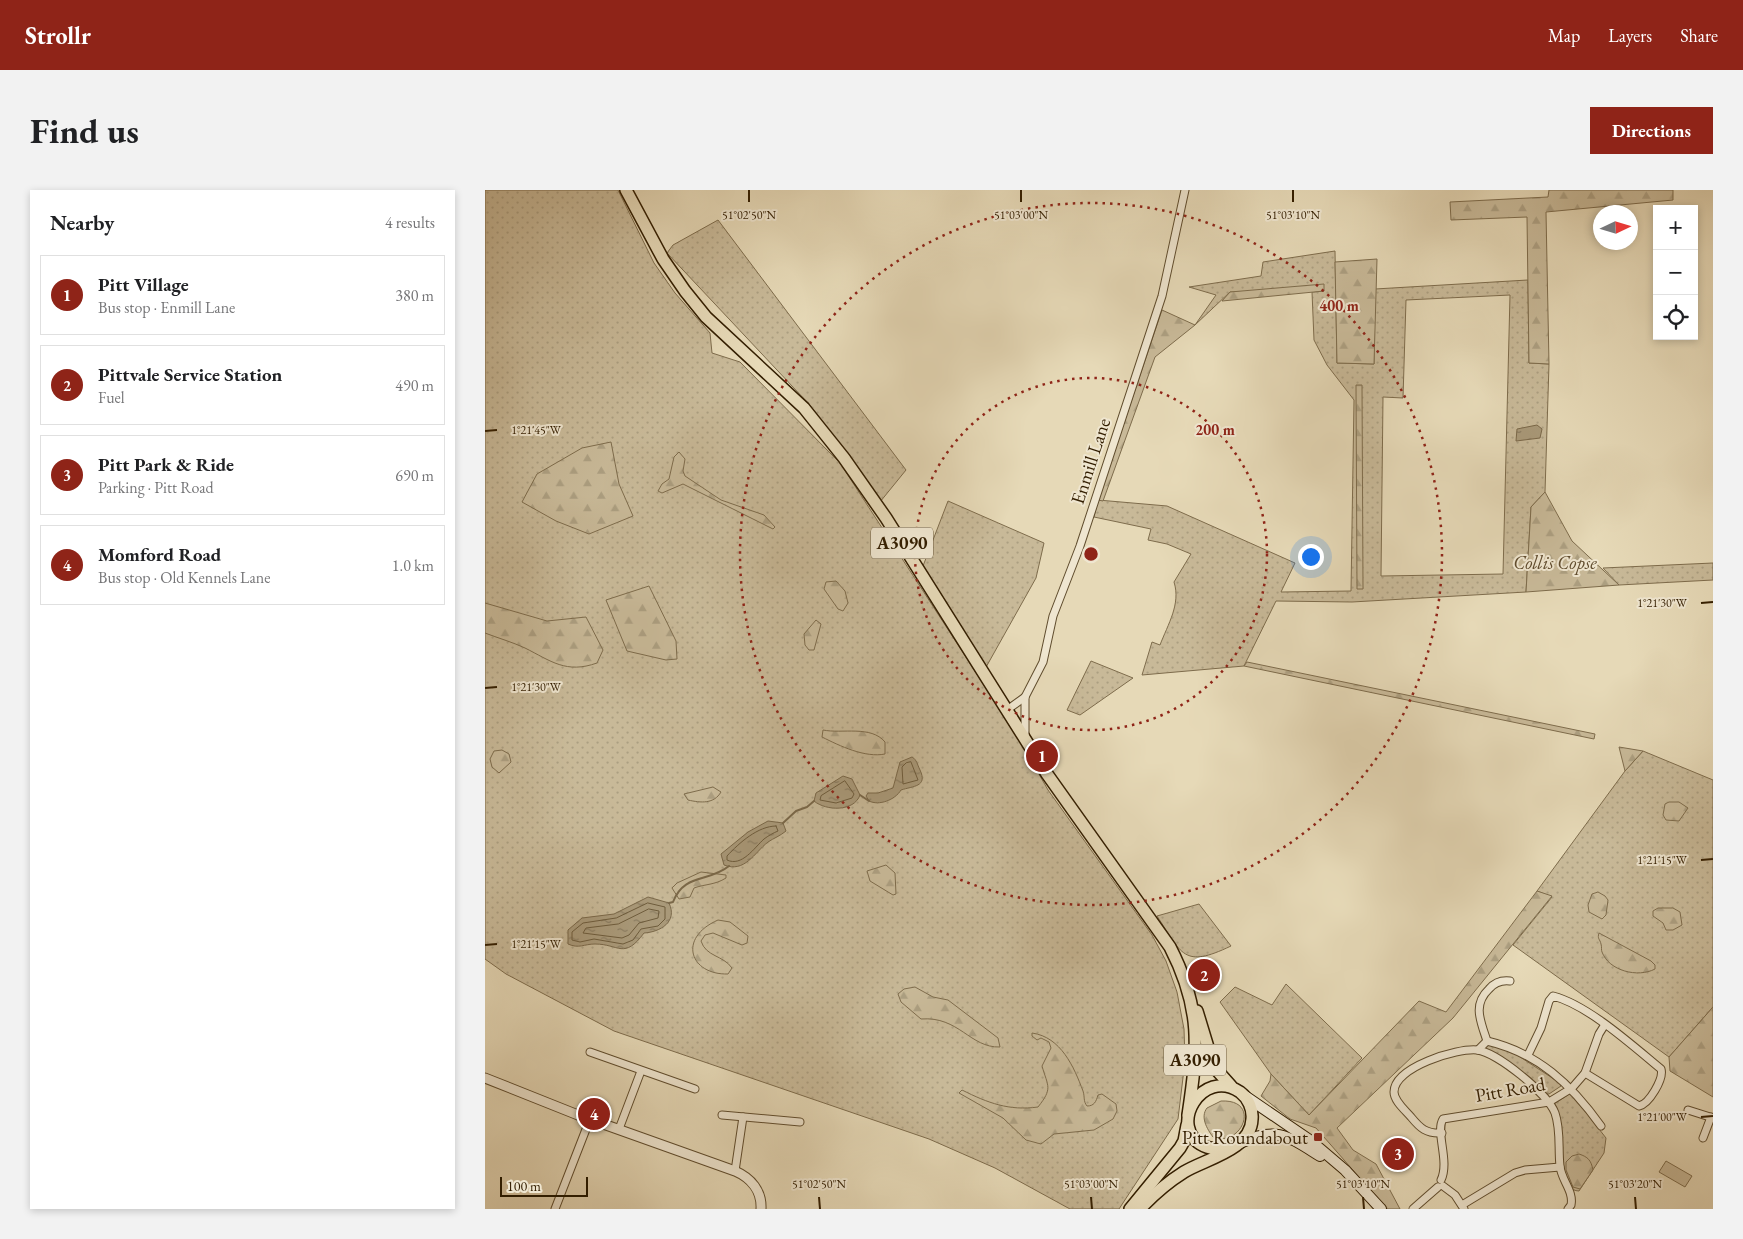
<!DOCTYPE html>
<html lang="en">
<head>
<meta charset="utf-8">
<style>
  :root { --surface:#fff; --page:#f2f2f2; --text:#202124; --muted:#757577; --line:#e0e0e0; --accent:#8f2418 }
  body { margin:0; font-family:"EB Garamond",serif; background:var(--page); color:var(--text) }
  .controls { position:absolute; right:15px; top:15px; display:grid; overflow:hidden; border-radius:0px; box-shadow:0 2px 8px #0003 }
  .controls button { width:45px; height:45px; display:grid; place-items:center; padding:0; border:0; border-bottom:1px solid var(--line); background:var(--surface); color:var(--text); font:25px sans-serif }
  .compass { position:absolute; left:1108px; top:15px; width:45px; height:45px; border-radius:50%; background:var(--surface); box-shadow:0 2px 8px #0003; rotate:86deg }
  .scale { position:absolute; left:15px; bottom:12px; width:88px; box-sizing:border-box; padding-left:5px; border:2px solid #331e00; border-top:0; font-size:14px; line-height:18px; white-space:nowrap; color:#331e00; -webkit-text-stroke:4px #efe6d0; paint-order:stroke }
  .you { position:absolute; left:825px; top:366px; width:18px; height:18px; margin:-12px; border:4px solid #fff; border-radius:50%; background:#1a73e8; box-shadow:0 0 0 8px #1a73e833 }
  .badge { display:grid; place-items:center; width:32px; height:32px; border-radius:50%; background:var(--accent); color:#fff; font-size:16px; font-weight:700 }
  .pin { position:absolute; translate:-50% -50%; border:2px solid #fff; box-shadow:0 1px 5px #0006 }
  .list { margin:0; padding:0; list-style:none }
  h2 { display:flex; justify-content:space-between; align-items:center; height:65px; margin:0; padding:0 20px; font-size:21px }
  h2 small { font-size:16px; font-weight:400; color:var(--muted) }
  .list li { display:grid; grid-template-columns:32px 1fr auto; gap:15px; align-items:center; box-sizing:border-box; height:80px; margin:0 10px 10px; padding:0 10px; border:1px solid var(--line); border-radius:0px }
  .list b { display:block; font-size:19px; white-space:nowrap }
  .list p { margin:0; font-size:16px; white-space:nowrap; color:var(--muted) }
  .list em { font-size:16px; font-style:normal; color:var(--muted) }
  .icon { flex:none; width:28px; height:28px; fill:none; stroke:currentColor; stroke-width:2; stroke-linecap:round; stroke-linejoin:round }
  .map { position:relative; flex:none; width:1228px; height:1019px; overflow:hidden; border-radius:0px }
  header { display:flex; align-items:center; gap:30px; box-sizing:border-box; height:70px; padding:0 25px; background:var(--accent); color:#fff }
  header strong { font-size:24px }
  nav { display:flex; gap:28px; margin-inline-start:auto; font-size:18px }
  .intro { display:flex; align-items:center; justify-content:space-between; box-sizing:border-box; height:120px; padding:0 30px }
  h1 { margin:0; font-size:35px }
  .button { padding:12px 22px; border-radius:0px; background:var(--accent); color:#fff; font-size:18px; font-weight:700 }
  main { display:flex; gap:30px; padding:0 30px }
  aside { flex:1; background:var(--surface); border-radius:0px; box-shadow:0 2px 8px #0003 }
  .map>svg:first-child { display:block }
  .grass { fill:url(#grass-dots); stroke:#7e6c4c; fill-rule:evenodd }
  .forest { fill:url(#forest-firs); stroke:#7e6c4c }
  .park { fill:#c8b998; stroke:#7e6c4c }
  .water { fill:url(#water-ripples); stroke:#7a6849 }
  .lines { fill:none; stroke-linecap:round; stroke-linejoin:round }
  .shore { stroke:#6e5c3c; stroke-width:1 }
  .stream { stroke:#7a6849; stroke-width:2 }
  .minor-casing { stroke:#604d2e; stroke-width:9 }
  .tertiary-casing { stroke:#604d2e; stroke-width:11 }
  .secondary-casing { stroke:#331e00; stroke-width:12 }
  .primary-casing { stroke:#331e00; stroke-width:14 }
  .minor { stroke:#efe6d0; stroke-width:7 }
  .tertiary { stroke:#efe6d0; stroke-width:9 }
  .secondary { stroke:#efe6d0; stroke-width:10 }
  .primary { stroke:#e6d9b7; stroke-width:11 }
  .ticks { fill:none; stroke:#331e00; stroke-width:2 }
  .ring { fill:none; stroke:#8f2418; stroke-width:2.5; stroke-dasharray:2.5 5 }
  .poi-dot { fill:#8f2418; stroke:#efe6d0; stroke-width:2 }
  .labels { text-anchor:middle; stroke-width:4; stroke-linejoin:round; paint-order:stroke }
  .shield { fill:#efe6d0; stroke:#6b5a3e; stroke-width:1 }
  .shield-label { font-size:18px; font-weight:bold; fill:#331e00 }
  .street-label { font-size:19px; fill:#331e00; stroke:#efe6d0 }
  .park-label { font-size:19px; font-style:italic; fill:#604c2e; stroke:#efe6d0 }
  .poi-label { font-size:19px; fill:#331e00; stroke:#efe6d0; text-anchor:end }
  .ticks-label { font-size:12px; text-anchor:middle; fill:#331e00; stroke:#efe6d0; stroke-width:4; stroke-linejoin:round; paint-order:stroke }
  .centre { fill:#8f2418; stroke:#efe6d0; stroke-width:2.5 }
  .ring-label { font-size:15px; text-anchor:middle; font-weight:bold; fill:#8f2418; stroke:#efe6d0; stroke-width:4; stroke-linejoin:round; paint-order:stroke }
</style>
</head>
<body>
<header>
<strong>Strollr</strong>
<nav><a>Map</a><a>Layers</a><a>Share</a></nav>
</header>
<div class="intro"><h1>Find us</h1><a class="button">Directions</a></div>
<main>
<aside>
<h2>Nearby<small>4 results</small></h2>
<ul class="list">
<li><span class="badge">1</span><div><b>Pitt Village</b><p>Bus stop · Enmill Lane</p></div><em>380 m</em></li>
<li><span class="badge">2</span><div><b>Pittvale Service Station</b><p>Fuel</p></div><em>490 m</em></li>
<li><span class="badge">3</span><div><b>Pitt Park &amp; Ride</b><p>Parking · Pitt Road</p></div><em>690 m</em></li>
<li><span class="badge">4</span><div><b>Momford Road</b><p>Bus stop · Old Kennels Lane</p></div><em>1.0 km</em></li>
</ul>
</aside>
<div class="map">
<svg width="1228" height="1019" viewBox="0 0 1228 1019">
  <defs>
    <pattern id="grass-dots" width="8" height="8" patternUnits="userSpaceOnUse" patternTransform="scale(1.25)"><rect width="8" height="8" fill="#c8b998"/><path d="M2 2h.1M6 6h.1" fill="none" stroke="#ac9f81" stroke-width="1.8" stroke-linecap="round"/></pattern>
    <pattern id="forest-firs" width="22" height="20" patternUnits="userSpaceOnUse" patternTransform="scale(1.25)"><rect width="22" height="20" fill="#c8b998"/><path d="M5 1l3.5 6h-7zM16 11l3.5 6h-7z" fill="#ac9f81"/></pattern>
    <pattern id="water-ripples" width="26" height="14" patternUnits="userSpaceOnUse" patternTransform="scale(1.25)"><rect width="26" height="14" fill="#a99979"/><path d="M2 4q2-2 4 0t4 0M15 11q2-2 4 0t4 0" fill="none" stroke="#8a7c61"/></pattern>
  </defs>
  <rect width="100%" height="100%" fill="#e6d9b7"/>
  <filter id="stains"><feTurbulence type="fractalNoise" baseFrequency=".004" numOctaves="4"/><feColorMatrix values="0 0 0 0 .2 0 0 0 0 .09 0 0 0 0 .02 0 0 0 .5 -.17"/></filter>
  <radialGradient id="worn" r=".72"><stop offset=".6" stop-color="#630" stop-opacity="0"/><stop offset="1" stop-color="#630" stop-opacity=".3"/></radialGradient>
  <g class="grass">
    <path d="M0 0H133L169 73 190 103 225 143 227 163 255 172 355 273 534 549 563 600 667 745 681 771 692 802 699 839 700 871 693 929 634 1019H585L510 978 444 949 129 841 21 784 0 769Z"/>
    <path d="M233 30 421 280 395 312 363 265 323 213 182 63 188 55Z"/>
    <path d="M850 61 852 173 889 174 890 99 1043 90 1044 173 1064 174 1060 302 1046 317 1041 402 867 412 791 411 759 476 657 485 667 452 675 455C683 434 696 414 689 392L706 364 682 354 663 350 666 339 609 327 613 310 682 316 810 373 796 402 866 401 869 210 842 175 829 150 827 102 839 101 745 102 710 135 731 105 704 97 776 86 778 72ZM1025 105 1018 384 896 386 898 207 918 208 921 110Z"/>
    <path d="M463 311 559 353 551 388 500 479 438 376Z"/>
    <path d="M1228 373V390L1134 395 1118 378Z"/>
    <path d="M606 471 648 488 595 525 582 520Z"/>
    <path d="M1158 561 1228 590V817L1184 867 1028 755 1067 707 1052 701 1140 581Z"/>
    <path d="M714 714 746 756C698 779 697 764 672 726Z"/>
    <path d="M801 794 877 868 824 925 786 884 735 812 750 797 787 815Z"/>
    <path d="M1002 854 1029 863 1075 893 1076 896 1064 904H1060L1038 883 998 860Z"/>
    <path d="M1086 903 1121 948 1119 963 1094 1001C1085 1001 1082 993 1080 986L1069 914Z"/>
  </g>
  <g class="forest">
    <path d="M1064 0H1188V10L1061 22 1064 174 1044 173 1042 27 966 30 965 12 1063 7Z"/>
    <path d="M892 69 889 174 852 173 850 72Z"/>
    <path d="M839 94V101L737 111 745 102Z"/>
    <path d="M677 120 710 135 670 167 618 311 613 310Z"/>
    <path d="M871 195H877L878 399H872Z"/>
    <path d="M126 252 134 294 148 326 104 344 71 331 37 312 52 284 97 258Z"/>
    <path d="M194 262 200 269 198 281 200 286 236 310 279 325 290 337 288 339 198 294 177 303 173 301 177 294 184 289 189 267Z"/>
    <path d="M1060 302 1087 351 1134 395 1041 402 1046 317Z"/>
    <path d="M351 391 360 401 363 413 358 421 353 419 339 399 341 392Z"/>
    <path d="M164 396 191 451 192 469 181 470 142 461 121 410Z"/>
    <path d="M0 413 62 431 101 427 118 460 112 473C81 484 66 471 40 458 27 452 13 448 0 443Z"/>
    <path d="M331 430 336 434 329 460H324L320 455 319 444Z"/>
    <path d="M762 472 1110 544 1109 549 759 476Z"/>
    <path d="M338 540C357 544 386 535 400 552V564C380 568 355 556 337 547Z"/>
    <path d="M1134 557 1158 561 1140 581Z"/>
    <path d="M17 560 24 564 26 572 14 583 7 577 5 569 9 561Z"/>
    <path d="M228 597 236 602C229 614 216 613 203 610L199 604Z"/>
    <path d="M1184 612H1194L1203 618 1194 631 1181 630 1178 625 1180 614Z"/>
    <path d="M401 675 410 683 411 704 408 705 385 691 382 681Z"/>
    <path d="M216 682 241 685V688C230 695 220 694 209 698L205 707 194 709 187 698 192 693Z"/>
    <path d="M1052 701 1067 706 968 828 852 938 868 960 891 974 915 1019H902L831 938 805 929 776 906 785 891 786 884 824 925 934 811 961 822Z"/>
    <path d="M1113 702 1120 706 1123 710 1121 725 1117 729 1104 722 1103 715 1107 704Z"/>
    <path d="M1173 718H1188L1195 722 1197 735 1188 740H1181L1178 733 1168 726V721Z"/>
    <path d="M233 730 245 732 263 746 262 753 257 755 228 743 220 745 216 751C221 767 238 765 247 778L243 784C205 785 192 748 233 730Z"/>
    <path d="M1114 743 1166 771 1170 775V779C1153 788 1124 781 1117 762 1116 760 1117 757 1116 754 1115 749 1112 749 1114 743Z"/>
    <path d="M430 797 448 807 463 810 513 848 515 857C485 858 474 826 436 829L416 812 413 804 419 799Z"/>
    <path d="M1228 817V907L1185 881 1184 867Z"/>
    <path d="M547 843C576 847 589 877 598 901 600 907 598 911 602 916 609 916 611 912 613 905L617 904 631 914 632 921 628 929 609 940 569 944 556 954 541 950 518 928 474 903 477 900C503 913 524 921 553 917 568 898 563 897 557 876L566 858 564 852 556 848 552 850 547 846Z"/>
    <path d="M736 911C777 909 757 958 728 947 722 939 715 927 722 918Z"/>
    <path d="M1094 964C1103 967 1106 970 1108 980L1095 999 1088 997 1081 980V972L1087 966Z"/>
  </g>
  <path class="park" d="M1181 971 1207 986 1200 997 1174 982Z"/>
  <g class="water">
    <path d="M1052 235 1057 239 1055 248 1031 251 1032 239Z"/>
    <path d="M427 567C432 570 432 574 435 580 443 597 428 596 416 600 410 610 394 616 384 611L381 606 383 603H393L408 598 415 572Z"/>
    <path d="M358 586 367 589 375 605C369 622 341 621 329 611L331 603Z"/>
    <path d="M283 631 298 633 301 641C295 646 289 648 283 652 269 663 260 683 239 675L236 664 263 642Z"/>
    <path d="M163 707 184 713C193 732 175 742 159 743 139 770 134 754 110 754 99 754 94 759 83 754V740L97 728 129 724Z"/>
  </g>
  <g class="lines">
    <g class="shore">
      <path d="M426 572 433 590 418 594 417 577 421 573Z"/>
      <path d="M360 591 369 604 367 608 351 613 335 610 336 606Z"/>
      <path d="M291 636 293 641C288 643 283 646 279 649 269 658 257 677 242 670V666C254 653 273 636 291 636Z"/>
      <path d="M163 713 180 717V729L173 736 156 739 148 750 138 754 109 749 95 752 87 750V742L98 733 131 728Z"/>
      <path d="M164 719 174 721 173 728 154 733 144 745 137 748 98 743 101 738 133 734Z"/>
    </g>
    <g class="stream">
      <path d="M375 605 384 611"/>
      <path d="M298 633 311 621 322 617 329 611"/>
      <path d="M184 713 188 712C199 683 223 693 244 676"/>
    </g>
    <g class="minor-casing">
      <g id="minor">
        <path d="M522 520 540 507"/>
        <path d="M540 546V507L558 472 568 426 595 356 677 106 700 0"/>
        <path d="M1002 851C996 832 987 815 1004 799 1010 792 1017 790 1025 791"/>
        <path d="M993 860 1002 851C1053 863 1086 894 1116 936"/>
        <path d="M105 862 210 899"/>
        <path d="M1043 865 1056 838 1064 811 1068 806C1103 815 1148 856 1176 879 1179 889 1164 914 1154 916L1100 883"/>
        <path d="M1203 920 1228 928"/>
        <path d="M237 925 315 932"/>
        <path d="M134 939 156 881"/>
        <path d="M957 943C941 944 935 938 926 927 920 920 909 911 909 902 909 877 972 858 992 860 1012 862 1063 904 1070 923 1076 940 1073 959 1075 976 1076 990 1089 1001 1086 1015L1083 1019"/>
        <path d="M1218 948 1226 927"/>
        <path d="M250 981 258 927"/>
        <path d="M956 990C965 971 950 942 958 929L1064 912 1087 898 1100 883 1114 844 1119 836"/>
        <path d="M958 996 970 1005 979 1019"/>
        <path d="M977 1015 1030 983 1040 980 1075 977"/>
        <path d="M70 1019 105 929"/>
        <path d="M928 1019 953 997"/>
      </g>
    </g>
    <g class="tertiary-casing">
      <path id="tertiary" d="M0 888 93 925 250 981C266 988 277 1001 276 1019"/>
    </g>
    <g class="secondary-casing">
      <g id="secondary">
        <path d="M760 906 826 951 860 980 896 1019"/>
        <path d="M755 953C792 936 803 946 835 966"/>
      </g>
    </g>
    <g class="primary-casing">
      <g id="primary">
        <path d="M141 0 178 69 200 101 221 127 319 218 359 268 401 328 562 584 685 757C717 819 713 858 703 925"/>
        <path d="M712 821 729 877 746 896"/>
        <path d="M645 1019 695 958 699 951 702 935"/>
        <path d="M655 1019C668 1005 683 992 699 982 720 969 766 960 767 929 768 919 763 908 755 902 717 876 681 938 719 956 727 960 737 959 745 959"/>
      </g>
    </g>
    <use href="#minor" class="minor"/>
    <use href="#tertiary" class="tertiary"/>
    <use href="#secondary" class="secondary"/>
    <use href="#primary" class="primary"/>
  </g>
  <path class="ticks" d="M264 0V12M536 0V12M808 0V12M0 241 12 240M1216 413 1228 412M0 498 12 497M1216 670 1228 669M0 755 12 754M1216 927 1228 926M334 1007 335 1019M606 1007 607 1019M878 1007 879 1019M1150 1007 1151 1019"/>
  <g class="ring">
    <circle cx="606" cy="364" r="176"/>
    <circle cx="606" cy="364" r="351"/>
  </g>
  <rect class="poi-dot" x="828" y="942" width="10" height="10" rx="2.5"/>
  <g class="labels">
    <g class="shield">
      <rect x="386" y="337.5" width="62" height="31" rx="4"/>
      <rect x="679" y="854.5" width="62" height="31" rx="4"/>
    </g>
    <g class="shield-label">
      <text x="417" y="359">A3090</text>
      <text x="710" y="876">A3090</text>
    </g>
    <g class="street-label">
      <text transform="translate(605 271) rotate(-72)" y="7">Enmill Lane</text>
      <text transform="translate(1025 899) rotate(-10)" y="7">Pitt Road</text>
    </g>
    <g class="park-label">
      <text x="1070" y="379">Collis Copse</text>
    </g>
    <g class="poi-label">
      <text x="823" y="954">Pitt Roundabout</text>
    </g>
  </g>
  <g class="ticks-label">
    <text x="264" y="29">51°02'50"N</text>
    <text x="536" y="29">51°03'00"N</text>
    <text x="808" y="29">51°03'10"N</text>
    <text x="51" y="244">1°21'45"W</text>
    <text x="1177" y="417">1°21'30"W</text>
    <text x="51" y="501">1°21'30"W</text>
    <text x="1177" y="674">1°21'15"W</text>
    <text x="51" y="758">1°21'15"W</text>
    <text x="1177" y="931">1°21'00"W</text>
    <text x="334" y="998">51°02'50"N</text>
    <text x="606" y="998">51°03'00"N</text>
    <text x="878" y="998">51°03'10"N</text>
    <text x="1150" y="998">51°03'20"N</text>
  </g>
  <circle cx="606" cy="364" r="8" class="centre"/>
  <g class="ring-label">
    <text x="854" y="121">400 m</text>
    <text x="730" y="245">200 m</text>
  </g>
  <rect width="100%" height="100%" filter="url(#stains)"/>
  <rect width="100%" height="100%" fill="url(#worn)"/>
</svg>
<div class="controls">
<button>+</button>
<button>−</button>
<button><svg class="icon" aria-label="locate" viewBox="0 0 24 24"><circle cx="12" cy="12" r="6"/><path d="M12 2v4M12 18v4M2 12h4M18 12h4"/></svg></button>
</div>
<svg class="compass" viewBox="-18 -18 36 36"><path d="M0-13l5 13h-10z" fill="#e53935"/><path d="M0 13l5-13h-10z" fill="#757577"/></svg>
<div class="scale">100 m</div>
<div class="you"></div>
<div class="pin badge" style="left:557px;top:566px">1</div>
<div class="pin badge" style="left:719px;top:785px">2</div>
<div class="pin badge" style="left:913px;top:964px">3</div>
<div class="pin badge" style="left:109px;top:924px">4</div>
</div>
</main>
</body>
</html>
